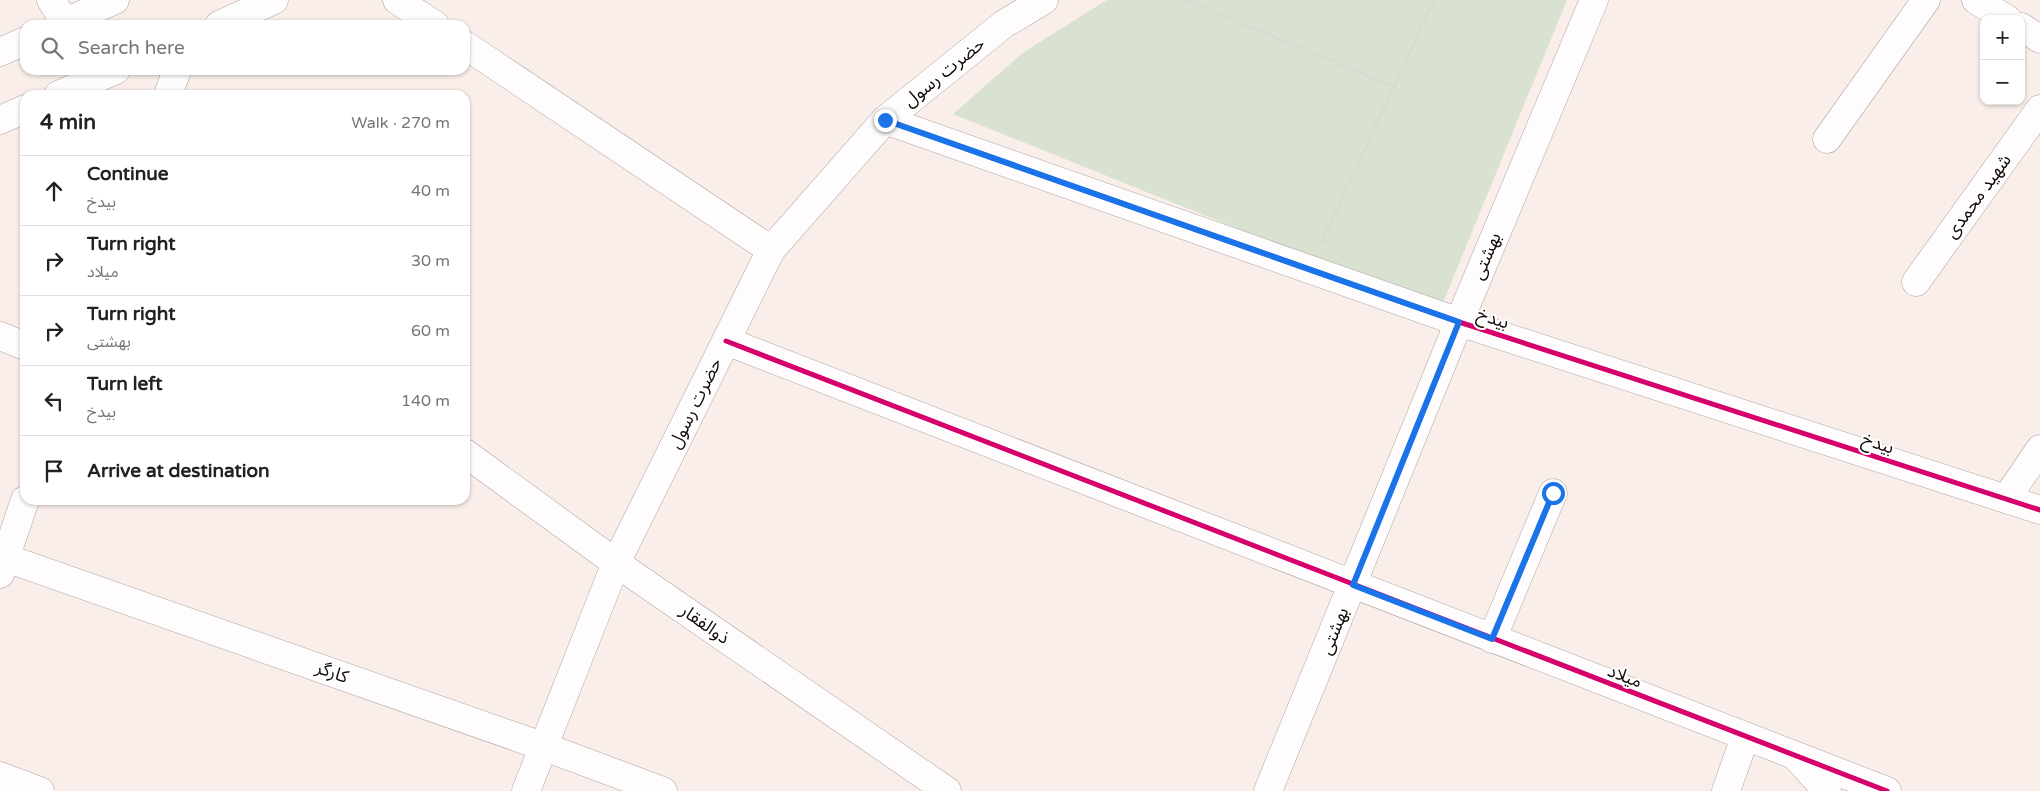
<!DOCTYPE html>
<html lang="en">
<head>
<meta charset="utf-8">
<style>
  :root { --surface:#fff; --page:#f6f6f6; --text:#222; --muted:#767676; --line:#e0e0e0 }
  body { margin:0; font-family:"Varela Round","Noto Sans Arabic",sans-serif; background:var(--page); color:var(--text) }
  .controls { position:absolute; right:15px; top:15px; display:grid; overflow:hidden; border-radius:10px; box-shadow:0 1px 4px #0004 }
  .controls button { width:45px; height:45px; display:grid; place-items:center; padding:0; border:0; border-bottom:1px solid var(--line); background:var(--surface); color:var(--text); font:25px sans-serif }
  .stop { position:absolute; width:15px; height:15px; margin:-11px; border:4px solid #1a73e8; border-radius:50%; background:#fff }
  .stop.end { background:#1a73e8; border-color:#fff; box-shadow:0 1px 5px #0008 }
  .list { margin:0; padding:0; list-style:none }
  h2 { display:flex; justify-content:space-between; align-items:center; height:65px; margin:0; padding:0 20px; font-size:21px }
  h2 small { font-size:16px; font-weight:400; color:var(--muted) }
  .list li { display:grid; grid-template-columns:32px 1fr auto; gap:15px; align-items:center; box-sizing:border-box; height:70px; padding:0 20px; border-top:1px solid var(--line) }
  .list b { display:block; font-size:19px; white-space:nowrap }
  .list p { margin:0; font-size:16px; white-space:nowrap; color:var(--muted) }
  .list em { font-size:16px; font-style:normal; color:var(--muted) }
  .icon { flex:none; width:28px; height:28px; fill:none; stroke:currentColor; stroke-width:2; stroke-linecap:round; stroke-linejoin:round }
  .map { position:relative; flex:none; width:2040px; height:791px; overflow:hidden }
  .search { position:absolute; background:var(--surface); box-shadow:0 1px 4px #0004; left:20px; top:20px; width:450px; height:55px; display:flex; align-items:center; gap:12px; box-sizing:border-box; padding:0 18px; border-radius:15px; color:var(--muted); font-size:19px }
  .panel { position:absolute; background:var(--surface); box-shadow:0 1px 4px #0004; left:20px; top:90px; width:450px; height:415px; border-radius:15px }
  .map>svg:first-child { display:block }
  .green { fill:#d9e1d1 }
  .lines { fill:none; stroke-linecap:round; stroke-linejoin:round }
  .minor-casing { stroke:#aea4a0; stroke-width:29 }
  .tertiary-casing { stroke:#aea4a0; stroke-width:29 }
  .secondary-casing { stroke:#aea4a0; stroke-width:29 }
  .path { stroke:#d9d5d5; stroke-width:3; stroke-dasharray:2.5 2.5; stroke-linecap:butt }
  .minor { stroke:#fefcfc; stroke-width:28 }
  .tertiary { stroke:#fefcfc; stroke-width:28 }
  .secondary { stroke:#fefcfc; stroke-width:28 }
  .cycleway-casing { stroke:#fff; stroke-width:8 }
  .cycleway { stroke:#d6006c; stroke-width:5 }
  .route { stroke:#1a73e8; stroke-width:6 }
  .labels { text-anchor:middle; stroke-width:4; stroke-linejoin:round; paint-order:stroke }
  .street-label { font-size:18px; fill:#130b08; stroke:#fff }
</style>
</head>
<body>
<div class="map">
<svg width="2040" height="791" viewBox="0 0 2040 791">
  <rect width="100%" height="100%" fill="#f9eee9"/>
  <path class="green" d="M1107 0H1567L1440 310 953 114 1024 52Z"/>
  <g class="lines">
    <g class="minor-casing">
      <g id="minor">
        <path d="M51 0 65 22"/>
        <path d="M397 0 435 25"/>
        <path d="M1976 0 2007 19"/>
        <path d="M2021 27 2040 39"/>
        <path d="M465 45 771 250"/>
        <path d="M168 95 177 70"/>
        <path d="M885 120 1459 322 2040 510"/>
        <path d="M1827 139 1926 0"/>
        <path d="M1916 282 2040 109"/>
        <path d="M0 336 25 346"/>
        <path d="M726 341 1887 791"/>
        <path d="M465 453 616 563 947 791"/>
        <path d="M2006 499 2040 449"/>
        <path d="M0 556 542 746 663 791"/>
        <path d="M0 574 25 500"/>
        <path d="M1492 639 1553 493"/>
        <path d="M1798 759 1827 791"/>
        <path d="M526 791 616 563 771 250 885 120 1004 24 1044 0"/>
        <path d="M1726 791 1745 737"/>
      </g>
    </g>
    <g class="tertiary-casing">
      <g id="tertiary">
        <path d="M0 776 40 791"/>
        <path d="M1268 791 1459 322 1594 0"/>
      </g>
    </g>
    <g class="secondary-casing">
      <g id="secondary">
        <path d="M59 25 115 0"/>
        <path d="M219 25 274 0"/>
        <path d="M0 52 25 41"/>
        <path d="M58 95 116 70"/>
        <path d="M0 120 25 109"/>
      </g>
    </g>
    <g class="path">
      <path d="M1185 0 1393 86"/>
      <path d="M1322 242 1434 0"/>
    </g>
    <use href="#minor" class="minor"/>
    <use href="#tertiary" class="tertiary"/>
    <use href="#secondary" class="secondary"/>
    <g class="cycleway-casing">
      <g id="cycleway">
        <path d="M885 120 1459 322 2040 510"/>
        <path d="M726 341 1887 791"/>
      </g>
    </g>
    <use href="#cycleway" class="cycleway"/>
  </g>
  <g class="lines">
    <path class="route" d="M885 120 1459 322 1353 585 1492 639 1553 493"/>
  </g>
  <g class="labels">
    <g class="street-label">
      <text transform="translate(944 72) rotate(-39)" y="6">حضرت رسول</text>
      <text transform="translate(1978 196) rotate(-54)" y="6">شهید محمدی</text>
      <text transform="translate(1486 256) rotate(-67)" y="6">بهشتی</text>
      <text transform="translate(1493 318) rotate(18)" y="6">بیدخ</text>
      <text transform="translate(695 403) rotate(-64)" y="6">حضرت رسول</text>
      <text transform="translate(1878 443) rotate(18)" y="6">بیدخ</text>
      <text transform="translate(705 624) rotate(35)" y="6">ذوالفقار</text>
      <text transform="translate(1334 631) rotate(-68)" y="6">بهشتی</text>
      <text transform="translate(332 672) rotate(19)" y="6">کارگر</text>
      <text transform="translate(1625 676) rotate(21)" y="6">میلاد</text>
    </g>
  </g>
</svg>
<div class="controls">
<button>+</button>
<button>−</button>
</div>
<div class="stop" style="left:1553px;top:493px"></div>
<div class="stop end" style="left:885px;top:120px"></div>
<div class="search"><svg class="icon" aria-label="search" viewBox="0 0 24 24"><circle cx="10" cy="10" r="6"/><path d="M15 15l6 6"/></svg>Search here</div>
<section class="panel">
<h2>4 min<small>Walk · 270 m</small></h2>
<ul class="list">
<li><svg class="icon" aria-label="ahead" viewBox="0 0 24 24"><path d="M12 20V5M6 11l6-6 6 6"/></svg><div><b>Continue</b><p>بیدخ</p></div><em>40 m</em></li>
<li><svg class="icon" aria-label="right" viewBox="0 0 24 24"><path d="M7 20v-9h11M14 6l5 5-5 5"/></svg><div><b>Turn right</b><p>میلاد</p></div><em>30 m</em></li>
<li><svg class="icon" aria-label="right" viewBox="0 0 24 24"><path d="M7 20v-9h11M14 6l5 5-5 5"/></svg><div><b>Turn right</b><p>بهشتی</p></div><em>60 m</em></li>
<li><svg class="icon" aria-label="left" viewBox="0 0 24 24"><path d="M17 20v-9H6M10 6l-5 5 5 5"/></svg><div><b>Turn left</b><p>بیدخ</p></div><em>140 m</em></li>
<li><svg class="icon" aria-label="arrive" viewBox="0 0 24 24"><path d="M6 21V4h12l-3 4 3 4H6"/></svg><div><b>Arrive at destination</b></div></li>
</ul>
</section>
</div>
</body>
</html>
